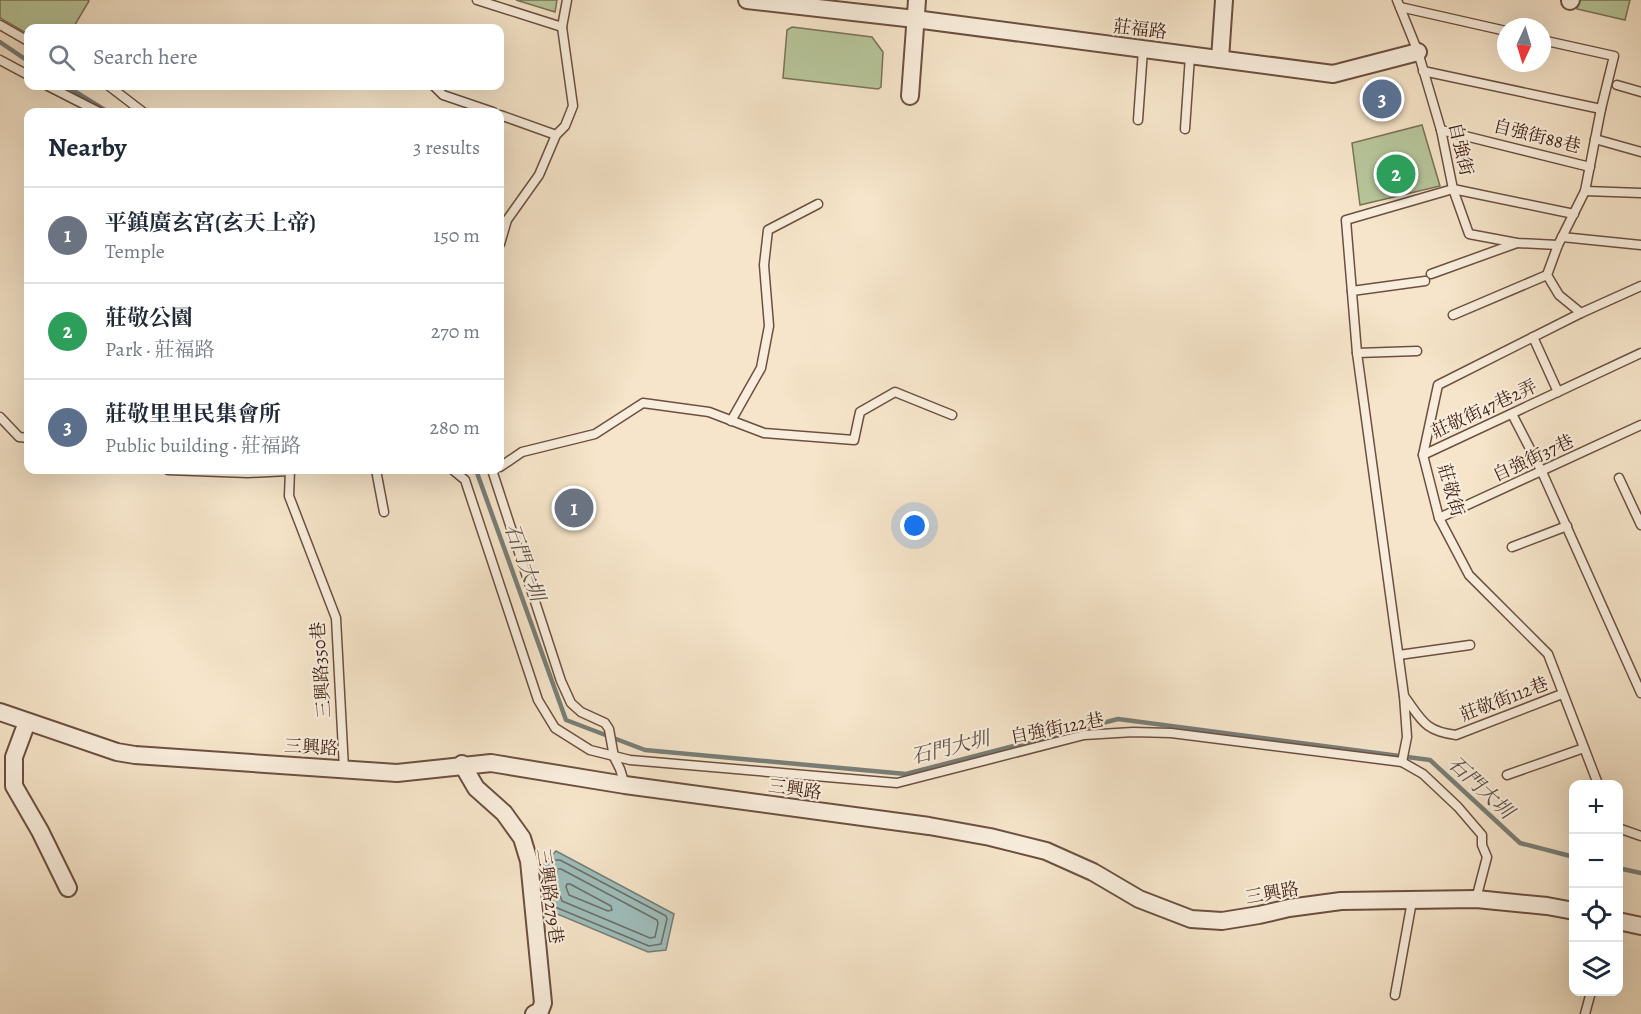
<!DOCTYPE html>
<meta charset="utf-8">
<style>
body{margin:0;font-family:Alegreya,"Noto Serif TC",serif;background:#f6f6f7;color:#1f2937}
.controls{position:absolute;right:18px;bottom:18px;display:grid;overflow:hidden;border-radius:12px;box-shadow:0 6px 24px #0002}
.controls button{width:54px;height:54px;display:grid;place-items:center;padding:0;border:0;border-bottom:2px solid #e0e1e3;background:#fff;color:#1f2937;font:30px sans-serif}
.compass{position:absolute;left:1497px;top:18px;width:54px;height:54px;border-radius:50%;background:#fff;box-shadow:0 6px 24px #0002;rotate:184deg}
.you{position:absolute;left:915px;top:526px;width:21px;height:21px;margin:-15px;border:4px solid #fff;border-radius:50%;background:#1a73e8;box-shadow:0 0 0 9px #1a73e833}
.badge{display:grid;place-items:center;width:39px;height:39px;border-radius:50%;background:#d93025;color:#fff;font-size:20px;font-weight:700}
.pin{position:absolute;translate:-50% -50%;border:3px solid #fff;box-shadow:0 2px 6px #0006}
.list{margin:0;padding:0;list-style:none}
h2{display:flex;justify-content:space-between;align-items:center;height:78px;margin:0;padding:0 24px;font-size:26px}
h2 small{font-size:20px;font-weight:400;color:#747a83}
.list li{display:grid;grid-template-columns:39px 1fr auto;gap:18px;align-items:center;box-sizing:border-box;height:96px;padding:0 24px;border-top:2px solid #e0e1e3}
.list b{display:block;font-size:22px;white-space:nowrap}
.list p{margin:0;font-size:20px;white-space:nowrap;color:#747a83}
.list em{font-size:20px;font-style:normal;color:#747a83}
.icon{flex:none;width:33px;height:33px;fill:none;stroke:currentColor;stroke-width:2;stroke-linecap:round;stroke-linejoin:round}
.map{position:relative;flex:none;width:1641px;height:1014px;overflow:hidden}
.search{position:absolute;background:#fff;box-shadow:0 6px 24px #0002;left:24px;top:24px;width:480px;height:66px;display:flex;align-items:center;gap:15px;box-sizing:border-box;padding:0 21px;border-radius:12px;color:#747a83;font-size:22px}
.panel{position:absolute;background:#fff;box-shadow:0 6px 24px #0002;left:24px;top:108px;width:480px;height:366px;border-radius:12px}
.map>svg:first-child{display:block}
</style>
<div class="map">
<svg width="1641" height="1014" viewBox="0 0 1641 1014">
<rect width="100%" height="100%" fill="#f6e5ca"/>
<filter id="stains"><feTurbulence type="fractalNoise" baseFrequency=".00333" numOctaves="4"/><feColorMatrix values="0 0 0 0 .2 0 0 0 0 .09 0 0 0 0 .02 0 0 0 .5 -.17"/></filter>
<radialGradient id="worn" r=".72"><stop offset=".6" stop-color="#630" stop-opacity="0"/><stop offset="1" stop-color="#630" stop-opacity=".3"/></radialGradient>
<g fill="#b7c69b" stroke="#7b7257" stroke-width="1.5">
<path d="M0,0H88L89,1L73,28H28V34L0,18Z"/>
<path d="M516,0H557L555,12Z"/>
<path d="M1579,0H1630L1625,20L1577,9Z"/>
<path d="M792,27L872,37L883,52L881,87L878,89L783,78L787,30Z"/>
<path d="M1422,125L1440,186L1360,205L1352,143Z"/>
</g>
<path fill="#9ebebc" stroke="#787e78" stroke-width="1.5" d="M556,851L674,914L666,950L648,952L550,911L537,872Z"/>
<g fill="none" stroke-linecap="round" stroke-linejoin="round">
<g stroke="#6e6e68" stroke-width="1.5">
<path d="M556,860H560L666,916L667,919L661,944L649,946L555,907L544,874Z"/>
<path d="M558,869H561L657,920L658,923L655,937L650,938L562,901L553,877Z"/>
<path d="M567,884H570L611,906L612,910L608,911L569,895L566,887Z"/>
</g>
<g stroke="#787e78" stroke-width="4.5">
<path d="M0,42L28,61"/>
<path d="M66,86L108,112"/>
<path d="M476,470L566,720L645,750L906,774L1118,719L1430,760L1520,843L1574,857"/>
<path d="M1618,868L1641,873"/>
</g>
<defs>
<g id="service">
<path d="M477,0L562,27"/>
<path d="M1397,0L1418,52L1441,130L1453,189L1469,234L1517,243L1558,245"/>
<path d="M1400,7L1506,31"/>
<path d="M0,25L28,41"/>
<path d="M1542,40L1614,56L1601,109L1585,191L1558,245L1547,275L1559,295L1581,313"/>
<path d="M0,60L28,75"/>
<path d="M1423,71L1601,109"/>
<path d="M1617,85L1641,92"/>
<path d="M48,86L99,112"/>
<path d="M109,86L143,112"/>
<path d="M434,86L443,95L493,112"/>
<path d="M500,115L556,135"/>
<path d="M1138,120L1143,50"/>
<path d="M1185,129L1190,56"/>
<path d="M1441,130L1590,167"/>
<path d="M1595,139L1641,152"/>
<path d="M1585,191L1641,193"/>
<path d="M1562,237L1641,245"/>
<path d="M500,244L507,220L539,175L556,135L565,126L573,106L562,27L567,0"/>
<path d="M1431,274L1517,243"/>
<path d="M1352,291L1425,281"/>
<path d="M1453,315L1547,275"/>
<path d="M1533,337L1558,392"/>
<path d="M1357,353L1417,351"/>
<path d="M1512,414L1542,472L1641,693"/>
<path d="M0,417L19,437L28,438"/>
<path d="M731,421L761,368L769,326L764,265L768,230L818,204"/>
<path d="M1423,455L1641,353"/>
<path d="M500,467L522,452L595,434L643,403L709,412L764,433L854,440L860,412L895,392L952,415"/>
<path d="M168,470L248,473L289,471"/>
<path d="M290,470L289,496L336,618L344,769"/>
<path d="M376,470L384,512"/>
<path d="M453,470L465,480L538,700L555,728L590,750L630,760L897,783L1084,735L1133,732L1171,733L1402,762L1423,774L1458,807L1482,835V845L1487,857L1476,899"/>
<path d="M492,470L561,681L571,703L581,712L605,723L609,729L614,757L620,769L625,785"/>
<path d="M1619,478L1641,525"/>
<path d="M1439,518L1641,425"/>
<path d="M1512,547L1567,526"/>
<path d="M1399,655L1470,645"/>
<path d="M1404,696C1422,720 1424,731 1456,735L1562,694"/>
<path d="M1402,762L1407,737L1404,696L1357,353L1346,220L1453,189L1574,214"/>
<path d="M1507,775L1584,748"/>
<path d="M1598,784L1548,654L1469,575L1439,518L1423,455L1438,385L1581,313L1641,286"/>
<path d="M1618,828L1641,836"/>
<path d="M1395,995L1412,901"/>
<path d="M1585,1014L1591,992"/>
</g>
<g id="minor">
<path d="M747,0L915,19L1333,74L1418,52"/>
<path d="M1570,1L1571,0"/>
<path d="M1220,59L1224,0"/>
<path d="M910,96L917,0"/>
<path d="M0,712L117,752L135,755L397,773L491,763L625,785L929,826L990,837L1046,851L1093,872L1139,899L1191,919L1222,921L1259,915L1289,908L1341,901L1476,899L1547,906L1574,911"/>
<path d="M27,722L14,757V786L40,831L68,888"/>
<path d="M462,764L476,788L504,813L522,838L529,861L543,1003L540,1011L534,1014"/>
<path d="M1618,921L1641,926"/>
</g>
</defs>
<use href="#service" stroke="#6d5041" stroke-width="11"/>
<use href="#minor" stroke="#6d5041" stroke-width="20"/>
<use href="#service" stroke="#f9eedd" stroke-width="8"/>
<use href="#minor" stroke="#f9eedd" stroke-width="16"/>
</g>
<g text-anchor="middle" stroke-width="4.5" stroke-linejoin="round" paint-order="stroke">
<g font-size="18" fill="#3f1f13" stroke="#f9eedd">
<text transform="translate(1140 29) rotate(7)" y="6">莊福路</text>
<text transform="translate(1537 136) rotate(14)" y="6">自強街88巷</text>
<text transform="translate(1461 149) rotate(77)" y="6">自強街</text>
<text transform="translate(1484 409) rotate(-25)" y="6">莊敬街47巷2弄</text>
<text transform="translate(1533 458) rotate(-25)" y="6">自強街37巷</text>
<text transform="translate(1451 490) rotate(74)" y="6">莊敬街</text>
<text transform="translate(321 670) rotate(-94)" y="6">三興路350巷</text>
<text transform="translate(1504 699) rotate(-21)" y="6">莊敬街112巷</text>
<text transform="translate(1057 728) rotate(-11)" y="6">自強街122巷</text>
<text transform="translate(311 747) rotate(3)" y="6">三興路</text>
<text transform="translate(795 789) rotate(8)" y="6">三興路</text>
<text transform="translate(1272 893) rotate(-10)" y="6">三興路</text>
<text transform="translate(550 896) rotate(82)" y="6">三興路279巷</text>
</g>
<g font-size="20" font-style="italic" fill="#5c4f46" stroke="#f9eedd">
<text transform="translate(525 562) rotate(70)" y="7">石門大圳</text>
<text transform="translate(950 747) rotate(-14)" y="7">石門大圳</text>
<text transform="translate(1481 787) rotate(43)" y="7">石門大圳</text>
</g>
</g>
<rect width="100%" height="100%" filter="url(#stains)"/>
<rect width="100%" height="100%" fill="url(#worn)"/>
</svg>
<div class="controls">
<button>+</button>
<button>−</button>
<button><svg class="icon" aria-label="locate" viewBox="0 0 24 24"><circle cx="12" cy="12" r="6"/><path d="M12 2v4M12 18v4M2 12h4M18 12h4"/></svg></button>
<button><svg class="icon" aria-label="layers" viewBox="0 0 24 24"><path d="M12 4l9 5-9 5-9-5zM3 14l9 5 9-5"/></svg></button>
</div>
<svg class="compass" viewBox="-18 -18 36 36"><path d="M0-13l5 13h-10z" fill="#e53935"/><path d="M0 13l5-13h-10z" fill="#747a83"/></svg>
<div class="you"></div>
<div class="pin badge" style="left:574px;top:508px;background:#6b7280">1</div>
<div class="pin badge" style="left:1396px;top:174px;background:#2e9e5b">2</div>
<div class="pin badge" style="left:1382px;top:99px;background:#5c6f8a">3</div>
<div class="search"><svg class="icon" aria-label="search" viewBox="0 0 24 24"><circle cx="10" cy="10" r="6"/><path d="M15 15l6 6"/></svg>Search here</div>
<section class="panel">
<h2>Nearby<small>3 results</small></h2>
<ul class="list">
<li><span class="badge" style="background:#6b7280">1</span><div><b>平鎮廣玄宮(玄天上帝)</b><p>Temple</p></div><em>150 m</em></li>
<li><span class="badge" style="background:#2e9e5b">2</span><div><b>莊敬公園</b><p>Park · 莊福路</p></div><em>270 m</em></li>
<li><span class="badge" style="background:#5c6f8a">3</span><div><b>莊敬里里民集會所</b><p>Public building · 莊福路</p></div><em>280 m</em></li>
</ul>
</section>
</div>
